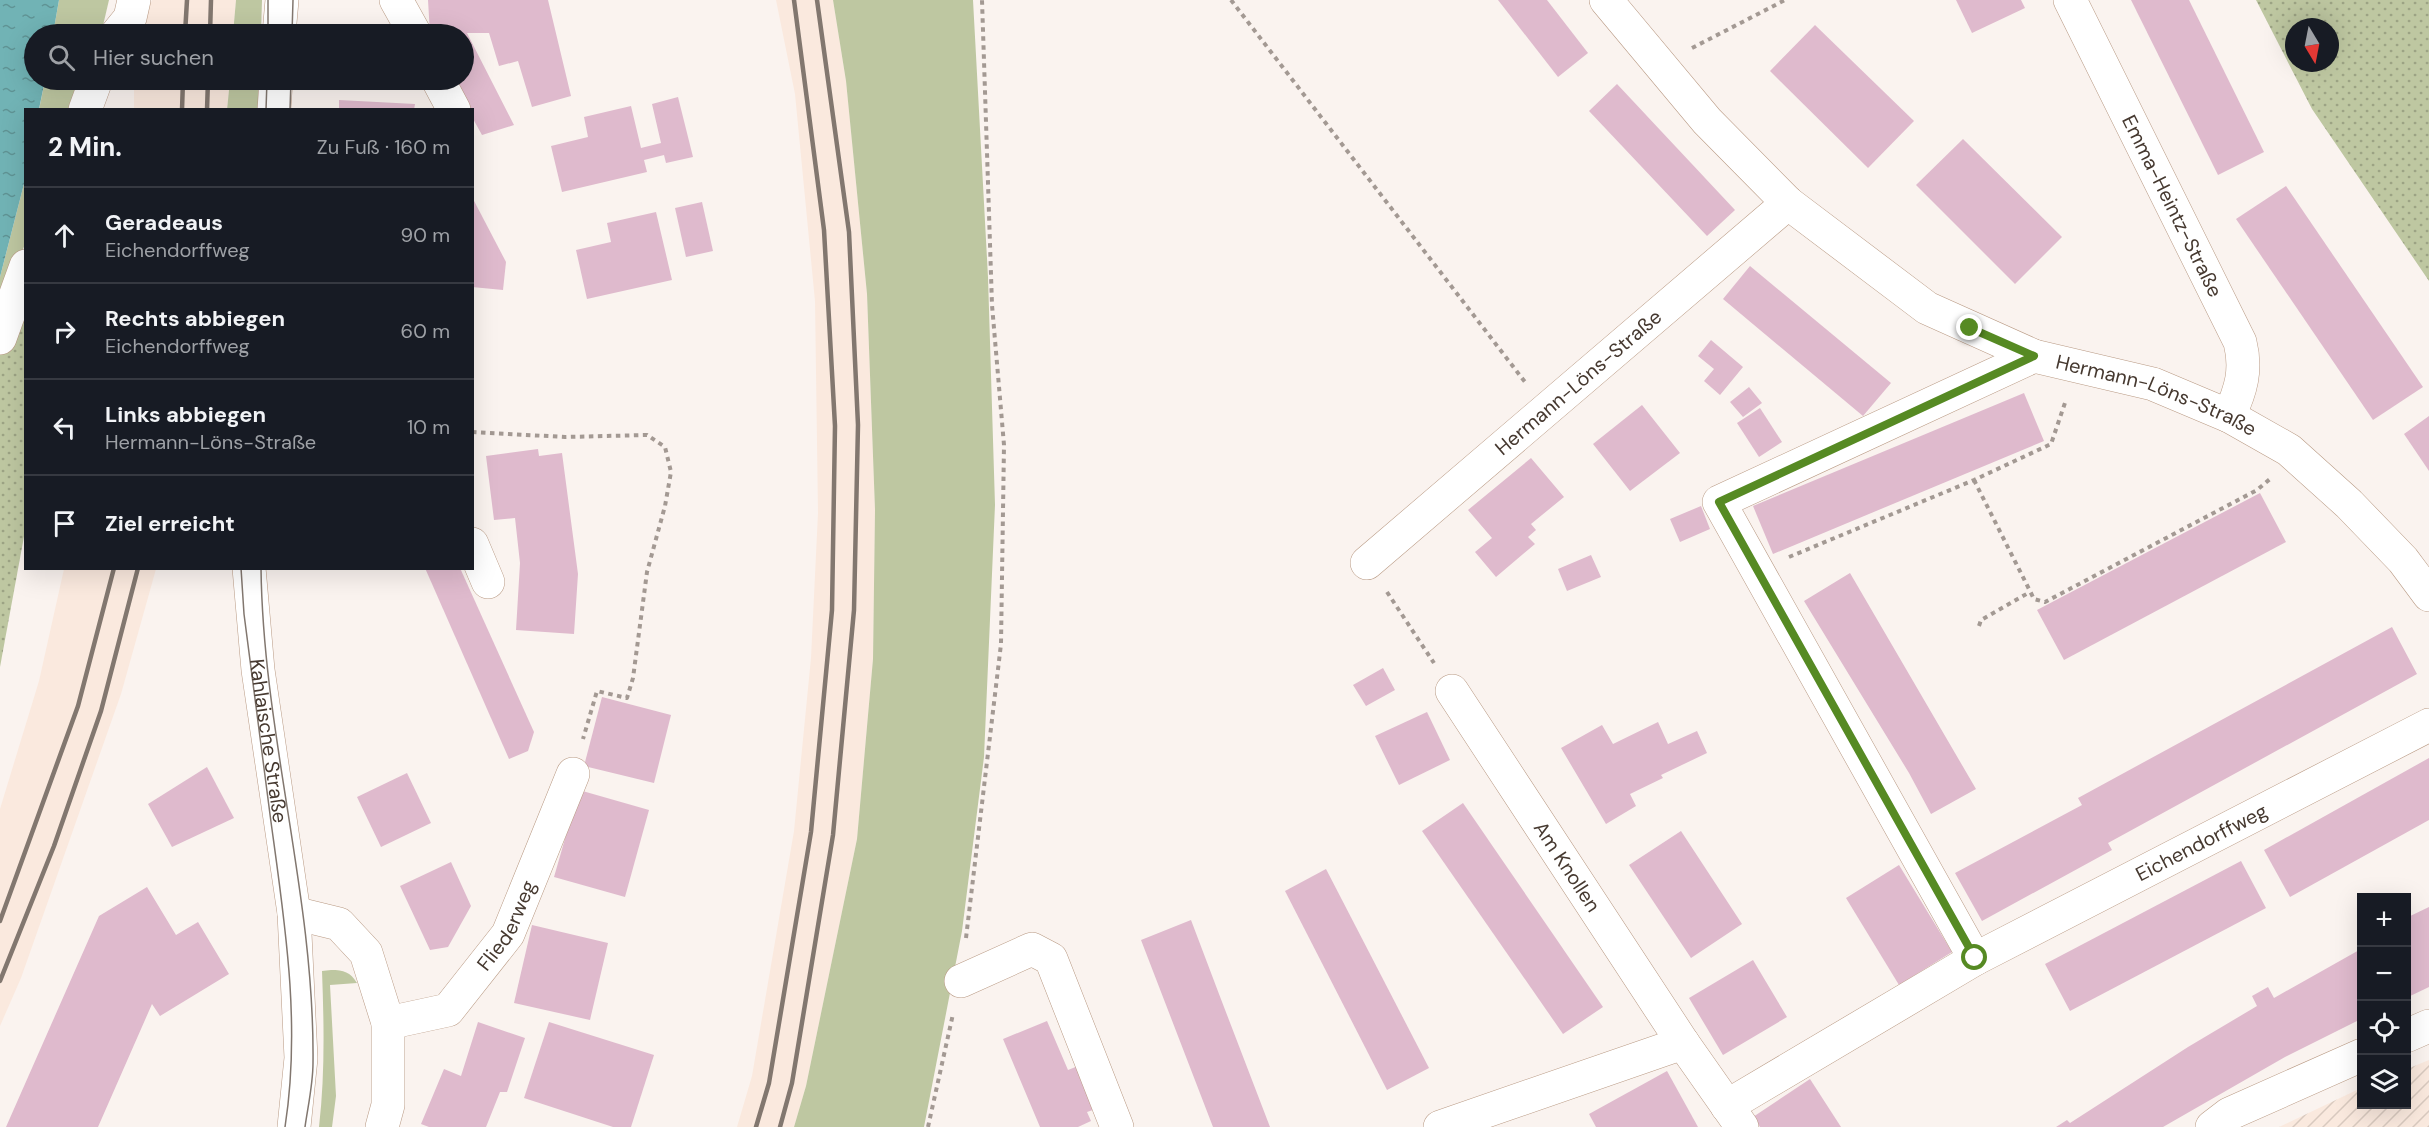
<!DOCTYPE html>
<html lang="de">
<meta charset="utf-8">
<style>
body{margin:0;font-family:"DM Sans",sans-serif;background:#20242c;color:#f1f3f6}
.controls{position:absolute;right:18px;bottom:18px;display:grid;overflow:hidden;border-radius:0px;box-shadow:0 6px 24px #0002}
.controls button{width:54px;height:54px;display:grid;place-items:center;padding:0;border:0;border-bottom:2px solid #363941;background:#171b24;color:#f1f3f6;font:30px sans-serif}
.compass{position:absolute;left:2285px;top:18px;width:54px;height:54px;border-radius:50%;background:#171b24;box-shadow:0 6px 24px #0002;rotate:170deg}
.stop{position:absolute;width:18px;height:18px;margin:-14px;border:4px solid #568a23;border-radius:50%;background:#fff}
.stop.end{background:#568a23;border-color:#fff;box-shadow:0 2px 6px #0008}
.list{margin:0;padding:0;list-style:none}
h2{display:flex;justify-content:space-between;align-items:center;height:78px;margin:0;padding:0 24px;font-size:26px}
h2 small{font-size:20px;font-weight:400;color:#9ea1a6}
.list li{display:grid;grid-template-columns:39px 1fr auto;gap:18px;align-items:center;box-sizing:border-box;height:96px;padding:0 24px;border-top:2px solid #363941}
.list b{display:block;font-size:22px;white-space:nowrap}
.list p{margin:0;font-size:20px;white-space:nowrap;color:#9ea1a6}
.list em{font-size:20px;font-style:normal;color:#9ea1a6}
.icon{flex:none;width:33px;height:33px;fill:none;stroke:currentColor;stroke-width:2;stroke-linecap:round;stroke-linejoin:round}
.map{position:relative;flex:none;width:2429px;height:1127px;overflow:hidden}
.search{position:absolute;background:#171b24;box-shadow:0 6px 24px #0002;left:24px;top:24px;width:450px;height:66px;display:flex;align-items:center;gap:15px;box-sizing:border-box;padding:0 21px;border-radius:33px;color:#9ea1a6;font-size:22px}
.panel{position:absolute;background:#171b24;box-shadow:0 6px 24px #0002;left:24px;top:108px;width:450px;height:462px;border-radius:0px}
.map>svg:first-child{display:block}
</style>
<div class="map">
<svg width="2429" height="1127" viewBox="0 0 2429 1127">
<defs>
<pattern id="industrial-furrows" width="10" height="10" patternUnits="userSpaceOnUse" patternTransform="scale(1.5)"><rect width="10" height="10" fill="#fae9de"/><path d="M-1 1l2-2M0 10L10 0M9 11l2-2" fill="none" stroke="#d8c9bf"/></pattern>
<pattern id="park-dots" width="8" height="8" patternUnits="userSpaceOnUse" patternTransform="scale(1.5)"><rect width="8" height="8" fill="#bec7a1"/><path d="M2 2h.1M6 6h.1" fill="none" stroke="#9ca384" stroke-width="1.8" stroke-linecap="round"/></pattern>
<pattern id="water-ripples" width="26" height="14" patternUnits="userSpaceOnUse" patternTransform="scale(1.5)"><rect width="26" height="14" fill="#71b3b5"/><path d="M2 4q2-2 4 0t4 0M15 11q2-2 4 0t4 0" fill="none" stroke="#5f9394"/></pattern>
</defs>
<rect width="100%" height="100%" fill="#faf3ef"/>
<g fill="#fae9de">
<path d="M152,0H236L233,34H135Z"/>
<path d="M776,0H833L846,81L867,294L875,510L873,659L857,839L806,1086L794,1127H737L752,1076L794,831L811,658L818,513L815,301L795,94Z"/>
<path d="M134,80H230L227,109H134Z"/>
<path d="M64,569H156L121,694L21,978L0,1026V809L39,681Z"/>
</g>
<path fill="url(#industrial-furrows)" d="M2429,1060V1127H2279L2361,1088L2362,1104H2406L2407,1069Z"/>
<g fill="#bec7a1">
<path d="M59,0H109L101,34H53Z"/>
<path d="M236,0H262L261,34H233Z"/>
<path d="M833,0H973L988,277L995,505L984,757L962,931L924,1127H794L806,1086L857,839L873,659L875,510L867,294L846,81Z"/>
<path d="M45,80H87L76,109L39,110Z"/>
<path d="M230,80H259L258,109L227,110Z"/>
<path d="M25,180V244L6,295L0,294V277Z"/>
<path d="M331,970C344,970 350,972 357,983L330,985L336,1096L332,1127H319C325,1075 324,1024 322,971Z"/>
</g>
<g fill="url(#park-dots)" fill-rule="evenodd">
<path d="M2256,0H2429V281L2312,109ZM2294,27H2330V63H2294Z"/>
<path d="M0,294L26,299L25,531L0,667Z"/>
</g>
<path fill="url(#water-ripples)" d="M0,0H59L53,34H34V80H45L39,109L26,110L25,180L0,277Z"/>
<g fill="#dfbacd">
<path d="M428,0H548L571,96L532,107L518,61L499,66L489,33H467L514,125L482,135L472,117V110H469L453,80H464V34H430Z"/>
<path d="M1498,0H1547L1588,53L1558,77Z"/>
<path d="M1956,0H2021L2025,8L1972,33Z"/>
<path d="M2131,0H2189L2264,152L2218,175Z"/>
<path d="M1815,25L1914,121L1868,168L1770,71Z"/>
<path d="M1617,84L1735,210L1707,236L1589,111Z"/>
<path d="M678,97L693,157L666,163L664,155L644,160L647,172L562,192L551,146L588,137L584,117L631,106L641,148L661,143L652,104Z"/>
<path d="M339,100L415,104L414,110H339Z"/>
<path d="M1963,139L2062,237L2015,284L1916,185Z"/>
<path d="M2286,186L2423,387L2373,420L2236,219Z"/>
<path d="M472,197L506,262L503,290L472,287Z"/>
<path d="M702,202L713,251L686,257L675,208Z"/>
<path d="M656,212L672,280L587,299L576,250L611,242L607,223Z"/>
<path d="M1750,266L1891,383L1863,416L1723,299Z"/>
<path d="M1711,340L1743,367L1720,395L1704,381L1714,369L1698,356Z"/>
<path d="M1749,387L1762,403L1743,417L1730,402Z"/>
<path d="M2024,393L2044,441L1773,554L1753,506Z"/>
<path d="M1642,405L1680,453L1630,491L1593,444Z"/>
<path d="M1760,408L1782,442L1759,457L1737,423Z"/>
<path d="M2429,416V471L2404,434Z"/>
<path d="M538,449L539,456L562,453L578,574L574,634L516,630L520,563L515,518L494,520L486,456Z"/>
<path d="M1531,458L1564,497L1531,524L1536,530L1528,537L1535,544L1496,577L1475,552L1492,538L1468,510Z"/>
<path d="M2260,493L2286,542L2064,660L2037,610Z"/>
<path d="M1701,506L1710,529L1680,542L1670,519Z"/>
<path d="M1591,555L1601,577L1567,591L1558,569Z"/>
<path d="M425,568H460L534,732L528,751L509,759Z"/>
<path d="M1850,573L1976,789L1931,814L1909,773L1804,601Z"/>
<path d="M2392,627L2417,674L2108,843L2112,850L1982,921L1955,873L2082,805L2078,798Z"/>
<path d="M1383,668L1395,690L1366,706L1353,685Z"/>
<path d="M602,697L671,715L654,783L584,766Z"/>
<path d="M1427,712L1450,760L1399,785L1375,736Z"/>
<path d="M1658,722L1668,744L1697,731L1707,753L1661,775L1663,778L1630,794L1636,806L1606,824L1561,748L1602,725L1613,744Z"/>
<path d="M2429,758V820L2290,897L2264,850Z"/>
<path d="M207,767L234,818L172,847L148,804Z"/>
<path d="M407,773L431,823L381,847L357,797Z"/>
<path d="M579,790L649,810L625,897L554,877Z"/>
<path d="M1463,803L1603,1007L1563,1034L1422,831Z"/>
<path d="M1681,831L1742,924L1691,958L1629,865Z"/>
<path d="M2241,861L2266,908L2070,1011L2045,964Z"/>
<path d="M451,862L471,906L448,947L430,950L400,886Z"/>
<path d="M1899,865L1952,952L1899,985L1846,898Z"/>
<path d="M1326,869L1429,1068L1387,1090L1285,891Z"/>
<path d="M147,887L176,935L198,922L229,974L160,1016L152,1004L98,1127H6L99,916Z"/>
<path d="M2429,907V987L2406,998V918Z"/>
<path d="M1191,920L1219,994L1270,1127H1213L1141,940Z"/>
<path d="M532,925L608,943L590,1020L514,1003Z"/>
<path d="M2361,949V1019L2285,1057L2163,1127H2056L2067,1120L2070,1123L2188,1047L2257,1006L2252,996L2268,987L2274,998Z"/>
<path d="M1753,960L1787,1017L1723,1055L1689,998Z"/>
<path d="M1047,1021L1068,1070L1078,1066L1096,1109L1087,1112L1091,1121L1078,1127H1040L1003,1039Z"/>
<path d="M478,1022L525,1038L507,1092H500L486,1127H429L421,1124L444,1069L461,1076Z"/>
<path d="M549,1022L654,1055L631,1127H613L524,1098Z"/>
<path d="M1667,1071L1698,1127H1596L1589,1114Z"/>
<path d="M1810,1079L1841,1127H1760L1753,1117Z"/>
</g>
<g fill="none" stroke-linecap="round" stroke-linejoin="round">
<defs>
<g id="minor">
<path d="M396,0L415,34"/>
<path id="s1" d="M2070,0L2240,342C2247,370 2241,390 2229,416"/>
<path d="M117,34L130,18L134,0"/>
<path d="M438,80L454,110"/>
<path d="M85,110L96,80"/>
<path d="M0,338L26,266"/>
<path d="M472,544L488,582"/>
<path id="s2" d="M1367,563L1788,203"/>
<path id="s3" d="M1452,691L1683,1043L1742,1127"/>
<path d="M294,913L339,924L366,953L388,1023V1105L382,1127"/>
<path d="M1975,959L1719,502L2034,356"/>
<path d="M961,981L1032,949L1051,959L1117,1127"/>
<path id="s4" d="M388,1023L448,1010L508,934L573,774"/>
<path d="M2406,1036L2429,1026"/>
<path id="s5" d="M1727,1106L1975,959L2429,725"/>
<path d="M1440,1127L1683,1043"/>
<path d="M2212,1127L2229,1114L2362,1055"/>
</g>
<g id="major">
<path id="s6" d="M1606,0L1707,121L1788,203L1927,308L2034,356L2153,384L2229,416L2289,450L2349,504L2403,560L2429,595"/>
<path d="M279,34L282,0"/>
<path d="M274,110L276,80"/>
<path id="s7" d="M249,568L258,670L294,913L301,1058L294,1127"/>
</g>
</defs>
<use href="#minor" stroke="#b99a84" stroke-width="34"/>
<use href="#major" stroke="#b99a84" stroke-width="34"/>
<g stroke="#a39993" stroke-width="4" stroke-dasharray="4.5 4.5" stroke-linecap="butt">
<path d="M1231,0L1525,382"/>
<path d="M1692,48L1785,0"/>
<path d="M472,432L565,437L647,435L665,447L671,472L665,506L647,572L633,678L627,698L597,691L583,739"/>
<path d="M1974,480L2034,599L2045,602L2257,490L2270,479"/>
<path d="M1789,557L1974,480L2051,444L2066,400"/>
<path d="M1387,592L1434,663"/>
<path d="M1979,626L1981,620L2030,592"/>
<path d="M966,938L1001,644L1004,445L992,305L982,0"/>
<path d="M928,1127L953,1014"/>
</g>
<use href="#minor" stroke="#fff" stroke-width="33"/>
<use href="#major" stroke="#fff" stroke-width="33"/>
<g stroke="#82776f" stroke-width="1.5">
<path d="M268,34V0"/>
<path d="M292,34L293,0"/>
<path d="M266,110L267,80"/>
<path d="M290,110L291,80"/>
<path d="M241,568L244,614C253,684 262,753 271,822C285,924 301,1025 285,1127"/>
<path d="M261,568C263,735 315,897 313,1063C313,1084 308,1106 305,1127"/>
</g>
<g stroke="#82776f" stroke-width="4.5">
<path d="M185,34L187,0"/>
<path d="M210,34L211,0"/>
<path d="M182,110L183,80"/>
<path d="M207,110L208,80"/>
<path d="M0,921L78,706L114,568"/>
<path d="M0,981L54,846L101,711L138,568"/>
<path d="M756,1127L769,1083L811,832L832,610L835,426L824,230L794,0"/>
<path d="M780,1127L792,1083L833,835L854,610L858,425L849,232L817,0"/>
</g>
</g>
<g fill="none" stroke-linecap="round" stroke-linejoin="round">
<path stroke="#568a23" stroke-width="8" d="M1970,328L2034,356L1719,502L1975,958"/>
</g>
<g text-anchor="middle" stroke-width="5" stroke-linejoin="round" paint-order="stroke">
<g font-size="20" fill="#463930" stroke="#fff">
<text dy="7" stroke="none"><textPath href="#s1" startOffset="230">Emma-Heintz-Straße</textPath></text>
<text dy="7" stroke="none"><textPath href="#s2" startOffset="278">Hermann-Löns-Straße</textPath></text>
<text dy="7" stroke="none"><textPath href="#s6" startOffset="693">Hermann-Löns-Straße</textPath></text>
<text dy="7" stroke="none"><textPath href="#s7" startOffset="174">Kahlaische Straße</textPath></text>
<text dy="7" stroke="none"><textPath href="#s5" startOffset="543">Eichendorffweg</textPath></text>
<text dy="7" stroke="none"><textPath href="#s3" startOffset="210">Am Knollen</textPath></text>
<text dy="7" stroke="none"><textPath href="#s4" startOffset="165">Fliederweg</textPath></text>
</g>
</g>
</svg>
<div class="controls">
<button>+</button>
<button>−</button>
<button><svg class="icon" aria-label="locate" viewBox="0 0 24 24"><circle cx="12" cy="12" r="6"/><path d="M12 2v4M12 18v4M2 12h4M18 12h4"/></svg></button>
<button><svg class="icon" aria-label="layers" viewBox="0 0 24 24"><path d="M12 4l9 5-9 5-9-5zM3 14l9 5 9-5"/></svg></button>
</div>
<svg class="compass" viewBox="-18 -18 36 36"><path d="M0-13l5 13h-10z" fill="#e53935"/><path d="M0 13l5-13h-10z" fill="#9ea1a6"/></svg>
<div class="stop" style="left:1975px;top:958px"></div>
<div class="stop end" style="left:1970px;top:328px"></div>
<div class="search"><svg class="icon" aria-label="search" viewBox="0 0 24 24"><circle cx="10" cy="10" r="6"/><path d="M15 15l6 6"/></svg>Hier suchen</div>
<section class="panel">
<h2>2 Min.<small>Zu Fuß · 160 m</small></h2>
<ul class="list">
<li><svg class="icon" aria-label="ahead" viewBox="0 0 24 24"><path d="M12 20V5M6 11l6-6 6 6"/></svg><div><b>Geradeaus</b><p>Eichendorffweg</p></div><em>90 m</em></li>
<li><svg class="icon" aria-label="right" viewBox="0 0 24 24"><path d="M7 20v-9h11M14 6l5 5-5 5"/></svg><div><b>Rechts abbiegen</b><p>Eichendorffweg</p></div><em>60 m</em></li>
<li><svg class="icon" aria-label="left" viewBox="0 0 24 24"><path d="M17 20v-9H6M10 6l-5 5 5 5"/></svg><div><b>Links abbiegen</b><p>Hermann-Löns-Straße</p></div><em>10 m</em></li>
<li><svg class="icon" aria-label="arrive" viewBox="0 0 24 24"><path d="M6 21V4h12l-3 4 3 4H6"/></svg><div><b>Ziel erreicht</b></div></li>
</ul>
</section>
</div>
